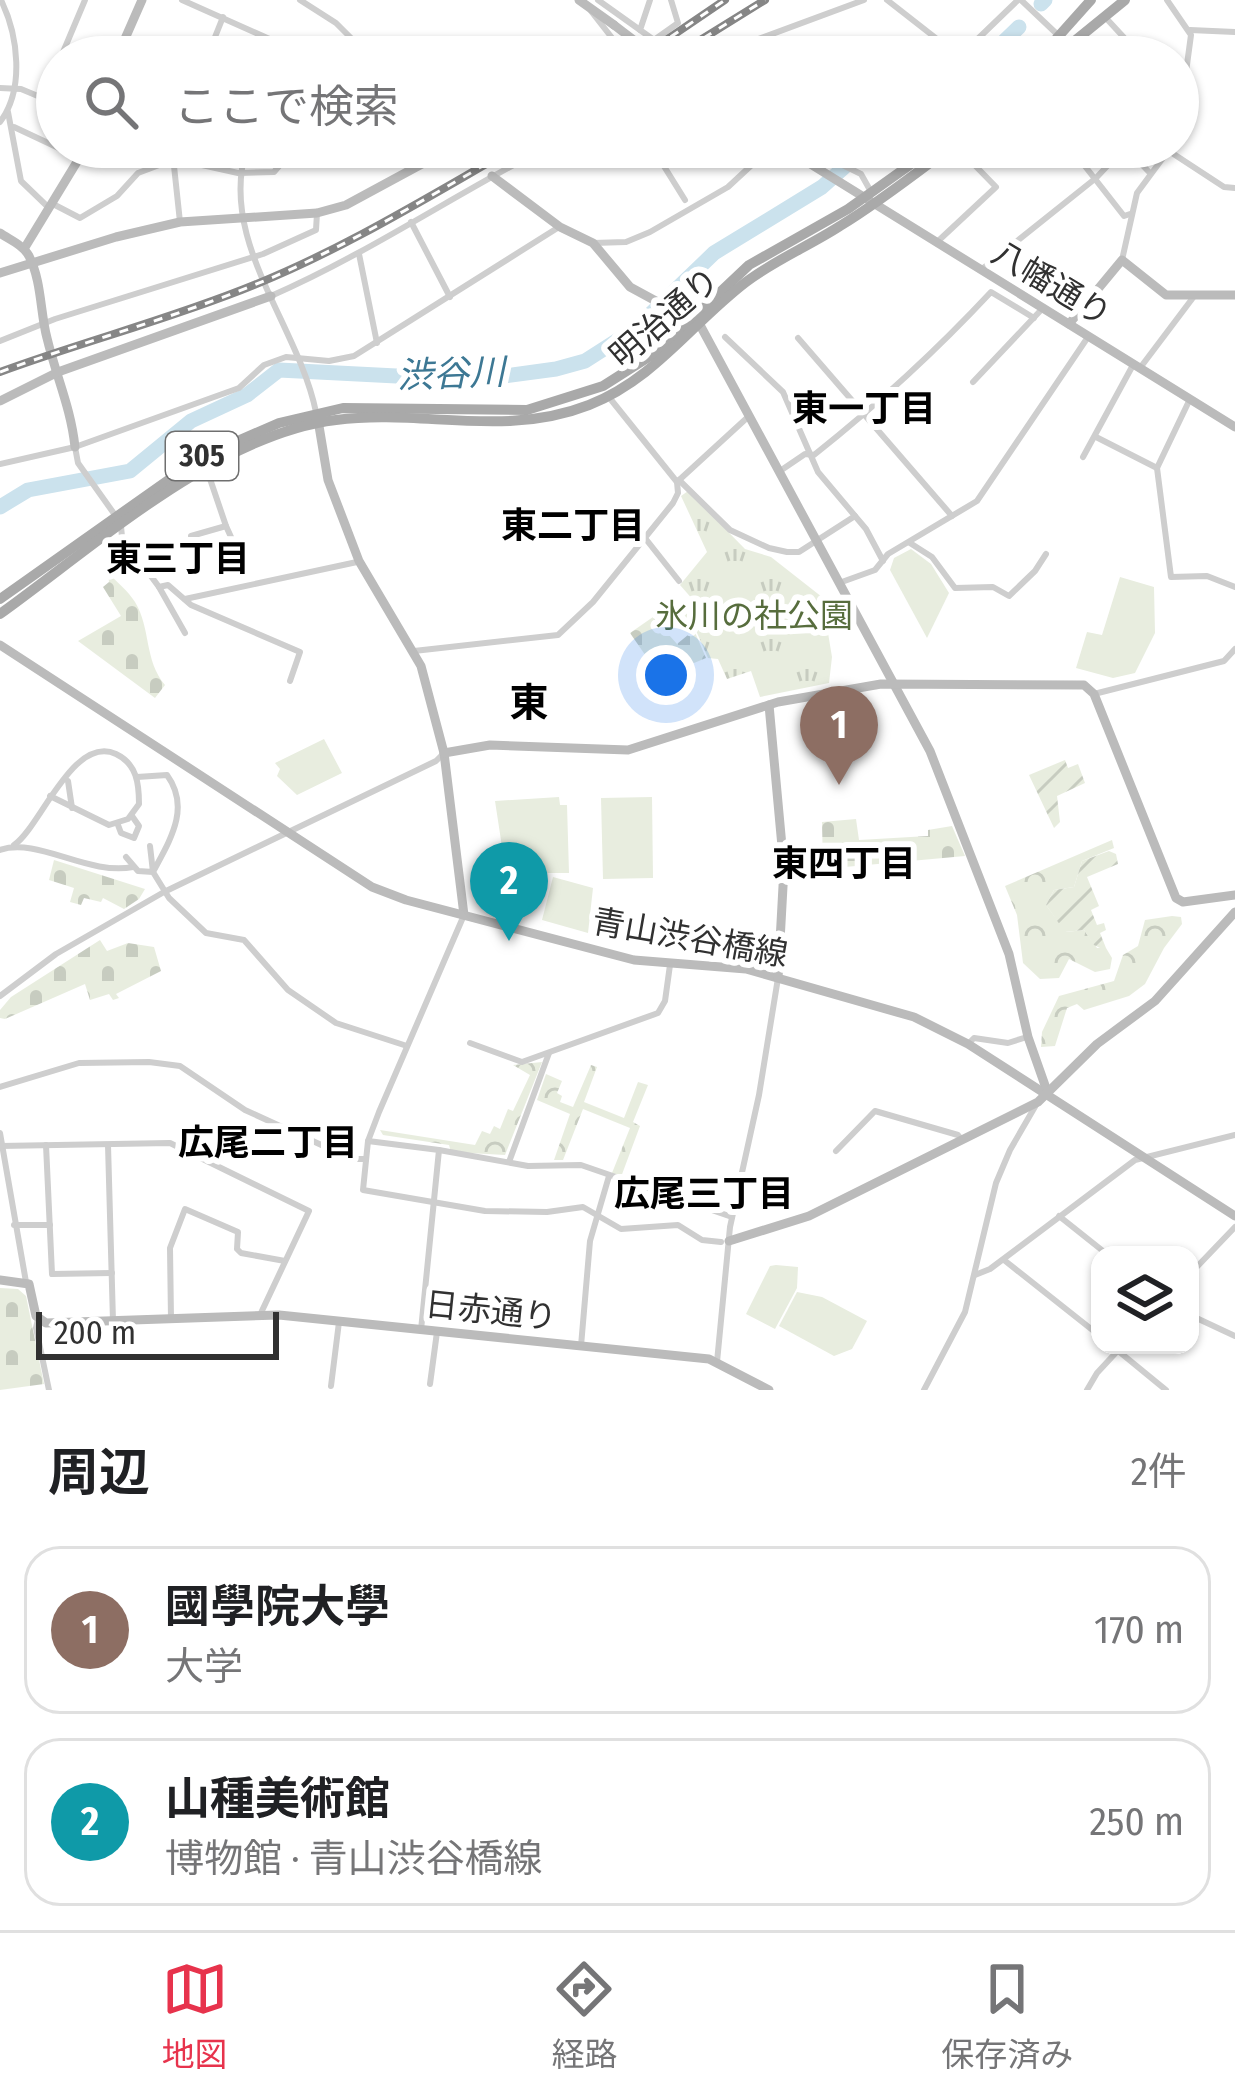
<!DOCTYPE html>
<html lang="ja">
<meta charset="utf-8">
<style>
body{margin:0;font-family:"Fira Sans Condensed","Noto Sans JP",sans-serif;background:#f2f2f2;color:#202124}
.controls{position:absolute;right:36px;bottom:36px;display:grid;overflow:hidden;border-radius:24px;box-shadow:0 3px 9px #0004}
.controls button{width:108px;height:108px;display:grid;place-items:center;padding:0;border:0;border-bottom:3px solid #e0e0e0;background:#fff;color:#202124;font:60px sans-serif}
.scale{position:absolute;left:36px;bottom:30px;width:243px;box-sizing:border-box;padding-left:12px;border:6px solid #313131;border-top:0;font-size:33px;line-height:42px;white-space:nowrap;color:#313131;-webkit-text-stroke:9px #fff;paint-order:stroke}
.you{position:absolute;left:666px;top:675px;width:42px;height:42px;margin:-30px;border:9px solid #fff;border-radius:50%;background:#1a73e8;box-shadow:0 0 0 18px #1a73e833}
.badge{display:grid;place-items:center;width:78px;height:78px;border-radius:50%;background:#e7334c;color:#fff;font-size:39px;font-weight:700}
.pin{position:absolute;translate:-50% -99px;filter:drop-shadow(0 3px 6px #0008)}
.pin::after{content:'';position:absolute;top:63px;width:42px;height:36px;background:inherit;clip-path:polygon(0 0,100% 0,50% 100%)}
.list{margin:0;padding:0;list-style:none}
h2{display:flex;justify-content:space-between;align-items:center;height:156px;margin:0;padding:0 48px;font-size:51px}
h2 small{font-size:39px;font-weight:400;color:#757577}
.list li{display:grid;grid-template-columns:78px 1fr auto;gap:36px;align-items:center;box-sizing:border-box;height:168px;margin:0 24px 24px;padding:0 24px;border:3px solid #e0e0e0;border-radius:36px}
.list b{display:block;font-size:45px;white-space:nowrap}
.list p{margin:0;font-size:39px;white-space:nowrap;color:#757577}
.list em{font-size:39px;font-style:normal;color:#757577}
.icon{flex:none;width:66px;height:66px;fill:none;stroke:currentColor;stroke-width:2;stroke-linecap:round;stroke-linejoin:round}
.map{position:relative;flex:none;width:1235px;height:1390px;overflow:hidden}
.search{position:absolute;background:#fff;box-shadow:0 3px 9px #0004;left:36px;right:36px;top:36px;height:132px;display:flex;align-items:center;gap:30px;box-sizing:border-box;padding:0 42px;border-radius:66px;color:#757577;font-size:45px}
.sheet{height:540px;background:#fff}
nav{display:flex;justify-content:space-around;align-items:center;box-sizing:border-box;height:168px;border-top:3px solid #e0e0e0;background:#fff;font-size:33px;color:#757577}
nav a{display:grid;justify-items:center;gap:6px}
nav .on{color:#e7334c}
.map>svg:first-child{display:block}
</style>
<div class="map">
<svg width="1235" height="1390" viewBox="0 0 1235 1390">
<defs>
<pattern id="forest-crowns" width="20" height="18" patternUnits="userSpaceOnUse" patternTransform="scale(3)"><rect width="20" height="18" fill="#e8eddf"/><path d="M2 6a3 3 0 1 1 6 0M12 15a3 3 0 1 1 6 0" fill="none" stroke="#c7ccc0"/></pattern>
<pattern id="cemetery-stones" width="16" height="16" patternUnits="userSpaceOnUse" patternTransform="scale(3)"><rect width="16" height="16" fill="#e8eddf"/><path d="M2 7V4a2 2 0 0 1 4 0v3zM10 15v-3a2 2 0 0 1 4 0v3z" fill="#c7ccc0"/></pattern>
<pattern id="park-tufts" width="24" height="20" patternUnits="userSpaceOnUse" patternTransform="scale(3)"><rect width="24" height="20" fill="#e8eddf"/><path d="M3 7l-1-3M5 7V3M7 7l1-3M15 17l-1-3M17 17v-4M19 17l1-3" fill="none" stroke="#c7ccc0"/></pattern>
<pattern id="garden-furrows" width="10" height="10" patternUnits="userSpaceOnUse" patternTransform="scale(3)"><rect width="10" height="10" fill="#e8eddf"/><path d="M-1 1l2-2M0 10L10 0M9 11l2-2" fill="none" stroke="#c7ccc0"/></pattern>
</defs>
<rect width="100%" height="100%" fill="#fff"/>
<g fill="#e8eddf">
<path d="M911,549L931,564L949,593L927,638L890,570L894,558Z"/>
<path d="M1120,577L1154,587L1155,633L1135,673L1113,678L1076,668L1087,632L1102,635Z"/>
<path d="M324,739L342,773L297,795L277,776L280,769L275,763Z"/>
<path d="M559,797L560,805H567L569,873H506L495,801Z"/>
<path d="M652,797L653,878L603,879L601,798Z"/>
<path d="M553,877L593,888L588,933L542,920Z"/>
<path d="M776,1265L798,1267L797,1288L775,1329L746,1314L770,1266Z"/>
<path d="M797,1292L822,1297L867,1321L852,1349L834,1356L779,1326Z"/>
</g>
<g fill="url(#forest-crowns)">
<path d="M1112,840L1114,848L1082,861L1074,887L1054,890L1046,905L1066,932L1084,930L1097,948H1106L1112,958L1110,969L1095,972L1069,959L1059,978L1040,979L1023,963L1017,915L1005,886Z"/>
<path d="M1172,916L1181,917L1182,924L1164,948L1145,984L1129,996L1084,1010L1077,1004L1067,1008L1055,1046L1041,1047L1042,1032L1059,996L1114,981L1123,955L1138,946L1145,920Z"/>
<path d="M542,1062L505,1155L451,1152L449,1145L383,1135L380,1130L475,1145L482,1131L490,1134L494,1126L500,1129L508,1109L513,1111L530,1075L513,1065Z"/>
<path d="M591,1065L597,1067L584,1102L624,1118L638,1082L648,1085L633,1122L640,1126L621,1177L612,1173L630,1128L583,1109L563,1160H554L570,1114L537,1100L546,1074L562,1081L557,1093L562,1096L560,1102L573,1107Z"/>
</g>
<g fill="url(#cemetery-stones)">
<path d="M108,573C117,582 128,591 135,602C151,628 144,660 165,685L155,698L78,641L121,616L103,587L109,582Z"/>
<path d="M653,617L677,644L694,630L706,658L682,668L678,663L659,675L630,633Z"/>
<path d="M856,819L859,840L928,836V830L952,826L965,856L823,869L822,822Z"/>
<path d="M54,860L145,889L139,899L124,909L103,898L101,902L84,898L81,905L70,902L74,888L49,880Z"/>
<path d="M100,940L107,951L128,943L154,947L161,971L116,994L119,998L113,1000L109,994L90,1000L85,984L5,1019L0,1018V1010L11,997Z"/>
<path d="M0,1288L18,1289L26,1296L44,1384L0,1390Z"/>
</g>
<path fill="url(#park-tufts)" d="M688,491L745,549L771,557L822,597L832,657L829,683L760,697L751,671L727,679L718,659L708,658L694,626L689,625L683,614L694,601L680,585L707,552L681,496Z"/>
<g fill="url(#garden-furrows)">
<path d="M1065,760L1068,768L1078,764L1085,783L1057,796L1060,822L1054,828L1029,775Z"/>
<path d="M1109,851L1116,854L1118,864L1087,877L1099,906L1091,910L1097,925L1104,923L1106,930L1100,933L1106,948L1102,949L1094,945L1084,930L1065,932L1046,905L1054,890L1074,887L1082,861Z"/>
</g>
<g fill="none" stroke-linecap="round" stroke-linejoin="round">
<g stroke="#cbe2ed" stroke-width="15">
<path d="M1041,4L1045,0"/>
<path d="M988,57L1019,27"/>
<path d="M0,507L28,490L130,471L191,421L247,395L279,370L475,380L556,369L585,361L635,329L714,253L822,187L867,147"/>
</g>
<g stroke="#cecece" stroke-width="6">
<path d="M182,0L303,54L322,50L336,57"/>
<path d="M300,0L336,23L363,50L377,57"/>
<path d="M598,0L640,30"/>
<path d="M887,0L960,57"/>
<path d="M1021,0L1059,36"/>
<path d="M1167,0L1191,35L1178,131"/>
<path d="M591,11L616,43"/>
<path d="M1105,17L1142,57"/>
<path d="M1190,30L1235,32"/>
<path d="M654,40L678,23L671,0"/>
<path d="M960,56L1018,0"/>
<path d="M61,57L85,0"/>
<path d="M207,57L223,17"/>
<path d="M628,57L654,40L640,30L650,0"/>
<path d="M710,57L864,0"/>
<path d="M0,88L21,89L57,104"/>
<path d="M45,99L57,68"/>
<path d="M8,112L21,181L49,208"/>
<path d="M0,122C25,89 18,35 1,0"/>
<path d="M14,127L80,158"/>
<path d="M178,147L174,166L180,222"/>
<path d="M247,147C217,240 298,324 316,412"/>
<path d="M411,147L418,166"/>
<path d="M652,147L685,200"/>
<path d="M806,147L861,174L870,190"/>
<path d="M1070,147L1124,216L1130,214"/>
<path d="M1125,147L1150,173"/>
<path d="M1169,151L1224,187L1235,188"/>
<path d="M444,152L472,147"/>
<path d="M823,156L837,147"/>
<path d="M53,204L80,218L117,196L138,173L175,159L238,173L274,172L280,165L281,147"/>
<path d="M411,222L450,297"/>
<path d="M593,243L626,242L650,232L728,187L769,149"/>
<path d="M936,243L996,187L957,147"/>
<path d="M359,254L377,343"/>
<path d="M1122,260L1137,193L1171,147"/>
<path d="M982,269L1096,178L1125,147"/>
<path d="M271,296C367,254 454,195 547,147"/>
<path d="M725,337L783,392L818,472L866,529L883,561"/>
<path d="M798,338L952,516"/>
<path d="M0,341L55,319L263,254L316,230L317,213"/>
<path d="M1140,368L1195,295"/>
<path d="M973,382L1042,309"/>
<path d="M608,396L677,482"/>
<path d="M1190,399L1157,468L1171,577L1207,576L1235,587"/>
<path d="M1096,437L1157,468"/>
<path d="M75,447L78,463L115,515"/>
<path d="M1083,457L1133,365"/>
<path d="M0,464L75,447L239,388L264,365L286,357L329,361L354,356L559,227"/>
<path d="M780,471L805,454L814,455C877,405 936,351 991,292L1034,318"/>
<path d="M679,480L730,530L769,548L787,552H799L855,516"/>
<path d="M121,526L122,537L159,587L168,585L191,605L300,652L290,681"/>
<path d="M226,526L231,537"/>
<path d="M191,536L226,526L207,470"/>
<path d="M645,538L679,581"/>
<path d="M910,543L932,557L955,588L993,587L1009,596L1035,571L1046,554"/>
<path d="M839,583L875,570L888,554L977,501L1088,337"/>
<path d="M159,587L185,633"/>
<path d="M185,599L357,562"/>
<path d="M414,651L558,635L593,602L673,503L678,493L677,482L749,416"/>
<path d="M1094,694L1224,661L1235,649"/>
<path d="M137,777L167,775C191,808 170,840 153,872L169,898L206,933L244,940L288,990L336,1023L407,1046"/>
<path d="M68,781L72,808"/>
<path d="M118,825L121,833L134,838L139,826L132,816"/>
<path d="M14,845C40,828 73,734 116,754C137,764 139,784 139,804L128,819L109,825L50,796"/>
<path d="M0,850C38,837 88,876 133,867"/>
<path d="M126,857L138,871L153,872L150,846"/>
<path d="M464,915L379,1112L368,1141L363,1190L485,1211L547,1212L583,1207L621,1229L678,1225L702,1240L721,1242"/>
<path d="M0,996L56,954L164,892L436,761L444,753"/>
<path d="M470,1043L522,1062L658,1013L665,1001L670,965"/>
<path d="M968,1044L974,1038L1008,1043L1027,1037"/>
<path d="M0,1087L79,1063L149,1062L180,1066L245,1110L352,1159H365"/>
<path d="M0,1133L26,1282"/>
<path d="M368,1141L439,1150L421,1330"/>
<path d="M46,1145L52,1274L112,1273"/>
<path d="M108,1145L113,1321"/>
<path d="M0,1146L170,1143L309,1211L260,1315"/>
<path d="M439,1150L528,1166L581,1165L732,1217"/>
<path d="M836,1151L875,1111L958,1135L962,1140"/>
<path d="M509,1162L549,1053"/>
<path d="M1059,1216L1108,1255"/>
<path d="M14,1225H50"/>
<path d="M1004,1260L1100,1336"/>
<path d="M1190,1274L1235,1227"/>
<path d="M975,1275L990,1269L1135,1160L1235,1135"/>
<path d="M1190,1315L1235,1336"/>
<path d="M38,1319L36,1328L49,1390"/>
<path d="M171,1319L170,1248L185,1209L238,1232L237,1249L241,1253L285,1261"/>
<path d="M1111,1345L1166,1390"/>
<path d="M581,1346L590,1241L609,1176"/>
<path d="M717,1362L730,1227L759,1095L778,978"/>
<path d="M430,1384L437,1332"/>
<path d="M331,1386L339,1322"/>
<path d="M924,1390L965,1312L996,1183L1010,1150L1036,1105"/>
<path d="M1087,1390L1097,1373L1123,1345"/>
</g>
<g stroke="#bbb" stroke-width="9">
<path d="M579,0L614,25"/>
<path d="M117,57L142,0"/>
<path d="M783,147L1235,427"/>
<path d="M492,176L560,227L593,243L630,287L700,325L930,751L1009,954L1028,1037L1047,1091"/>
<path d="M0,233C10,240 23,245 29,256C42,282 40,312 47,338C56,376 71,408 75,447"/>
<path d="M24,249L86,147"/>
<path d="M0,273L116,237L180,222L317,213L346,205L444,152"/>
<path d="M1069,324L1122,260L1166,295H1235"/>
<path d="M0,401L58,372L271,296"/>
<path d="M318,420L328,480L359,561L421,666L444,753L464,915"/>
<path d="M0,645L372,887L406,900L634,960L746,969L914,1017L968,1044L1235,1216"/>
<path d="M769,705L784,868L778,978"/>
<path d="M444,753L490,745L628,750L778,702L881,684L1084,685L1094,694L1176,898L1183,902L1235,895"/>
<path d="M729,1241L809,1216L1038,1102L1097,1044L1155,1001L1235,912"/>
<path d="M0,1280L29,1284L36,1316L46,1323L279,1315L709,1359L769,1390"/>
</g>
<g stroke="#a9a9a9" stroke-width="10">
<path d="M1040,57L1091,0"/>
<path d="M1055,57L1125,0"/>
<path d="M0,599L201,457L279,423L343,408L527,410L603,386L658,351L749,265L848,209L935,147"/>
<path d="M0,614C95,546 218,434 336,420C422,409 505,438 589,405C655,379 691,324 746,282C775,260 809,246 840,226C878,203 915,174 951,147"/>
</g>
<defs>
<g id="rail">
<path d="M641,57L725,0"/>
<path d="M673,57L765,0"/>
<path d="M0,372C84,341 171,319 254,285C346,248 431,195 516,147"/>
</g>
</defs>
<use href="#rail" stroke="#868686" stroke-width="8"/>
<use href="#rail" stroke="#fff" stroke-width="3" stroke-dasharray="9" stroke-linecap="butt"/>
<path stroke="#bbb" stroke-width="9" d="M614,25L656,57"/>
</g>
<g text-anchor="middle" stroke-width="12" stroke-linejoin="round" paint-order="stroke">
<rect fill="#fff" stroke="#6f6f6f" stroke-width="3" x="166" y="432" width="72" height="48" rx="9"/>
<g font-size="30" font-weight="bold" fill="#313131">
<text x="202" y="466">305</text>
</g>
<g font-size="33" fill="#313131" stroke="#fff">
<text transform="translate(1052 283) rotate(31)" y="12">八幡通り</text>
<text transform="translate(664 317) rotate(-41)" y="12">明治通り</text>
<text transform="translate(690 937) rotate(10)" y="12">青山渋谷橋線</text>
<text transform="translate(491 1310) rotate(6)" y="12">日赤通り</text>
</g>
<g font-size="33" fill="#576d3d" stroke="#fff">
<text x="754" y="627">氷川の社公園</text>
</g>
<g font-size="36" font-style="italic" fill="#3d7894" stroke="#fff">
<text transform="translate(451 373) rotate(-2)" y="13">渋谷川</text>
</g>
<g font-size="36" font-weight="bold" fill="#000" stroke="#fff">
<text x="864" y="421">東一丁目</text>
<text x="573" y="538">東二丁目</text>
<text x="178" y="571">東三丁目</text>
<text x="844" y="876">東四丁目</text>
<text x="268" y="1155">広尾二丁目</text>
<text x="704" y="1206">広尾三丁目</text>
</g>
<g font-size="39" font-weight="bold" fill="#000" stroke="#fff">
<text x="529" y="716">東</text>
</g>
</g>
</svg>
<div class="controls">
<button><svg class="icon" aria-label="layers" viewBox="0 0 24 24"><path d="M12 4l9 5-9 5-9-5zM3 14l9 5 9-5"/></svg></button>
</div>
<div class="scale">200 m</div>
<div class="you"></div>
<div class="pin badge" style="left:839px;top:785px;background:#8d6e63">1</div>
<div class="pin badge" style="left:509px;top:941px;background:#0f9aa8">2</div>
<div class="search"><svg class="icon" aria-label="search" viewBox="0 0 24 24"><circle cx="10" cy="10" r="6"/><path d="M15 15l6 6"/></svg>ここで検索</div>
</div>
<section class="sheet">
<h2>周辺<small>2件</small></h2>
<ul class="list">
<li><span class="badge" style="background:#8d6e63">1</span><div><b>國學院大學</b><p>大学</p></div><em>170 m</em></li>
<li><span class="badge" style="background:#0f9aa8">2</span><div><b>山種美術館</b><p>博物館 · 青山渋谷橋線</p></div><em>250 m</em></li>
</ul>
</section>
<nav>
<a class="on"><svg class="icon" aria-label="map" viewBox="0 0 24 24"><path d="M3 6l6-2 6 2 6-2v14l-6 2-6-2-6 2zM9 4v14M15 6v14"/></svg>地図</a>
<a><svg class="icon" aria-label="directions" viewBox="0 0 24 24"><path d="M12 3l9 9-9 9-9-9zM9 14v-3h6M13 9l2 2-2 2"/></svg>経路</a>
<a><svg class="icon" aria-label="saved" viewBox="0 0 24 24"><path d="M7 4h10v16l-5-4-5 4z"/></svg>保存済み</a>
</nav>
